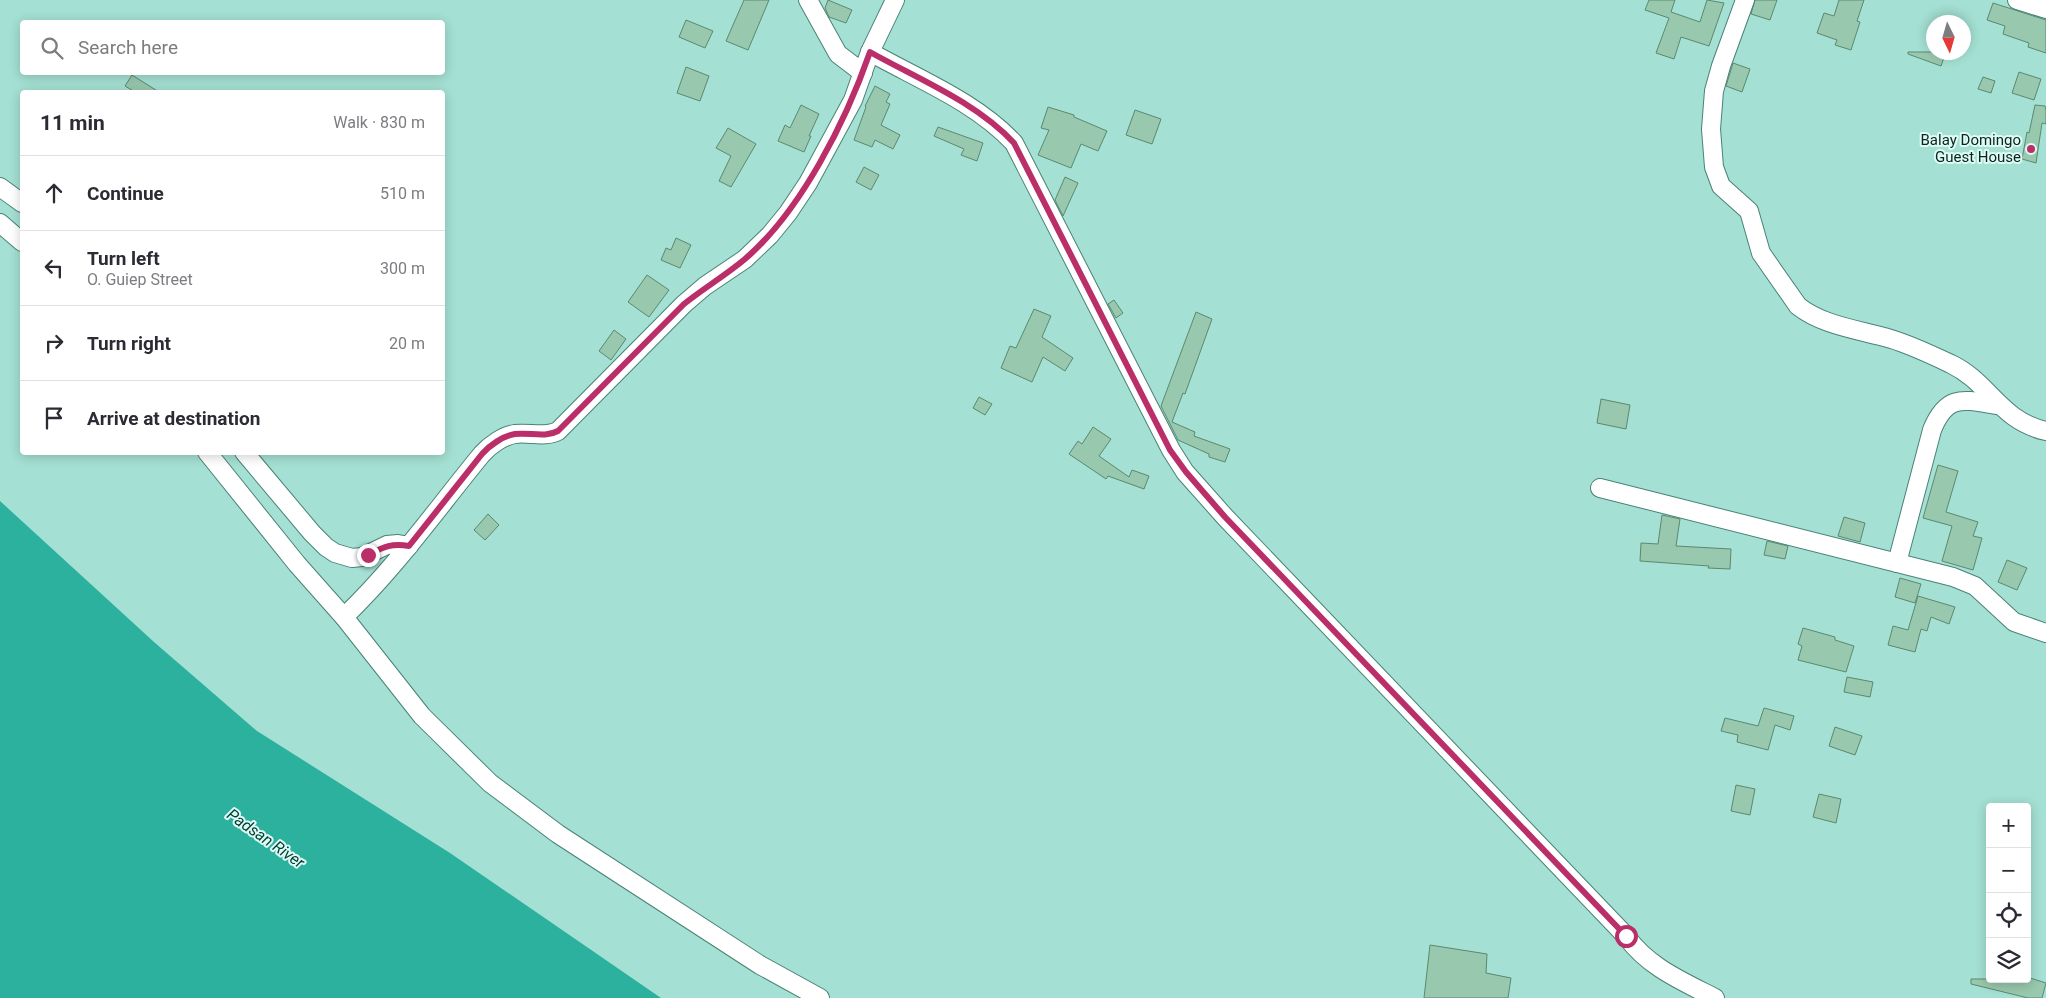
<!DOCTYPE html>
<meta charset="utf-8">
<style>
body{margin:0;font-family:Roboto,sans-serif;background:#f7f7f7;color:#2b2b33}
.controls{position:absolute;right:15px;bottom:15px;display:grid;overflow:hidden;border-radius:5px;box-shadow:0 2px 12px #0003}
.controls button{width:45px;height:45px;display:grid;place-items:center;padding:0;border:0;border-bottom:1px solid #e1e1e2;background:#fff;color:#2b2b33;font:25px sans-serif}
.compass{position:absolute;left:1926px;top:15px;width:45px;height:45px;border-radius:50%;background:#fff;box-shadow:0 2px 12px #0003;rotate:175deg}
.stop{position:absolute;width:15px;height:15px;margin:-11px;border:4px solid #ba2f69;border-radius:50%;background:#fff}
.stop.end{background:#ba2f69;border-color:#fff;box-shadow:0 1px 5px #0008}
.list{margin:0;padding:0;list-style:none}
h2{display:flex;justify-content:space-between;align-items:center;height:65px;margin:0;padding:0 20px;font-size:21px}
h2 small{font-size:16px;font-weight:400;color:#7c7c81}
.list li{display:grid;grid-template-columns:32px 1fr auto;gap:15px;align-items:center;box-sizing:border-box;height:75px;padding:0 20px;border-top:1px solid #e1e1e2}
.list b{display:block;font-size:19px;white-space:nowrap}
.list p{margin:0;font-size:16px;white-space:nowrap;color:#7c7c81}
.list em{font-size:16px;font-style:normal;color:#7c7c81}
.icon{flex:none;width:28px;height:28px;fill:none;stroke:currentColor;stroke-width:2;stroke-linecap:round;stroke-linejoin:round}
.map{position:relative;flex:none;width:2046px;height:998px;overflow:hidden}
.search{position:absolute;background:#fff;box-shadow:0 2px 12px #0003;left:20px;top:20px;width:425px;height:55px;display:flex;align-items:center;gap:12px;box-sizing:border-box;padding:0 18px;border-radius:5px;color:#7c7c81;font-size:19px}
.panel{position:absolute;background:#fff;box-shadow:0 2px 12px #0003;left:20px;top:90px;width:425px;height:365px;border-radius:5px}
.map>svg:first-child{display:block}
</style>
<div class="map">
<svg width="2046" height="998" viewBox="0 0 2046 998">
<rect width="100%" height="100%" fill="#a4e0d3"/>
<path fill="#2bb19e" d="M0,501L154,642L257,731L450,853L661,998H0Z"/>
<g fill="#98c8ad" stroke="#5b8970">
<path d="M744,0H769L748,50L726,41Z"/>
<path d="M828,0L852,10L846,23L829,17L825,8Z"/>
<path d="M1649,0H1675L1671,12L1700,22L1707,0L1724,3L1709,46L1681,37L1674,59L1656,53L1669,18L1645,10Z"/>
<path d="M1755,0H1777L1770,20L1751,14Z"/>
<path d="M1839,0H1864L1857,21L1860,22L1851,50L1835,45L1837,40L1817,33L1824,13L1834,16Z"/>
<path d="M1993,3L2046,20V53L2028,47L2029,43L2003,34L2005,26L1987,20Z"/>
<path d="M686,20L713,31L705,48L679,37Z"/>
<path d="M1908,52H1946L1941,66L1908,54Z"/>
<path d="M1733,63L1750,69L1742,92L1726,86Z"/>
<path d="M686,67L709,76L700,101L677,93Z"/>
<path d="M2019,72L2041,79L2034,100L2012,93Z"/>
<path d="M132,75L159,92H135L125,86Z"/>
<path d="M1983,77L1995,81L1991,93L1978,89Z"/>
<path d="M875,86L890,94L886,102L890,104L881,125L900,135L893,149L875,140L872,147L854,140L866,107L865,106Z"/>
<path d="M801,105L819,114L809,136H811L804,152L778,141L785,125L790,128Z"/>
<path d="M2035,105L2045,106L2046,110V124L2042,123L2036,163L2022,159L2027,132L2029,133Z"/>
<path d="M1048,107L1074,115V117L1107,131L1098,151L1081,144L1071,168L1038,155L1049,130L1041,128Z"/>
<path d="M1135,110L1161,119L1152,144L1126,135Z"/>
<path d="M938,127L983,143L977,161L961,155L964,149L934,136Z"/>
<path d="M728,128L756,144L731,187L719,181L731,156L716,148Z"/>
<path d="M864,167L879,175L871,190L856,182Z"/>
<path d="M1065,177L1078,183L1063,216L1055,200Z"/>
<path d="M676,238L691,245L680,268L661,260L666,248L671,250Z"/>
<path d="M647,275L669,290L649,317L628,302Z"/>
<path d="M1114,300L1123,313L1116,318L1108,304Z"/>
<path d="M1034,309L1051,316L1042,337L1073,358L1065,371L1043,357L1032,382L1001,368L1010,346L1016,348Z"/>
<path d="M1196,312L1212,319L1185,394L1183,393L1172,422L1195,432L1194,436L1230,449L1225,462L1209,457V454L1178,440L1161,406Z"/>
<path d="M614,330L626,339L611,360L599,351Z"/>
<path d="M979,397L992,404L985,415L973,408Z"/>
<path d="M1601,399L1630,405L1626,429L1597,423Z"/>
<path d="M1093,427L1111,439L1099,456L1129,477L1132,470L1149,476L1144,489L1108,476L1106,479L1069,454L1078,441L1082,444Z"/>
<path d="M1938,465L1958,471L1946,512L1978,522L1973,536L1982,538L1973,570L1942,561L1952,526L1923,518Z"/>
<path d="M488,514L499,525L485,540L474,530Z"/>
<path d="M1662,515L1680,519L1676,546L1731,549L1730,569L1708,568L1709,566L1640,561L1641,543L1658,544Z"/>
<path d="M1844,517L1865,523L1860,542L1838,536Z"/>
<path d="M1767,541L1788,546L1785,559L1764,555Z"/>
<path d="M2007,560L2027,568L2017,590L1998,582Z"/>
<path d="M1900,578L1921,584L1915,603L1895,597Z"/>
<path d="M1918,596L1955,607L1949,624L1931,617L1927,631L1921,629L1915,652L1888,645L1893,626L1908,630Z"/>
<path d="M1803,628L1835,637V640L1854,646L1846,672L1798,660L1802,646L1798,644Z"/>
<path d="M1847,677L1873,682L1870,697L1844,692Z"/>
<path d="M1764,708L1794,716L1790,730L1775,725L1768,750L1737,742L1738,735L1721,731L1725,718L1758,726Z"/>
<path d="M1835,727L1862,736L1855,755L1829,746Z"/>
<path d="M1736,785L1755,789L1750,815L1731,811Z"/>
<path d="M1819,794L1841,799L1836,823L1813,817Z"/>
<path d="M1430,945L1487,954L1486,973L1511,978L1508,998H1424Z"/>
<path d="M2027,977L2046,983L2042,998H2028L1971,984V979H2027Z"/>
</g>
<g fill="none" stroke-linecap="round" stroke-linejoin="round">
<defs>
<g id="street">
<path d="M808,0L838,54L863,73"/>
<path d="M1745,0L1721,66L1714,91L1711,129L1714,167L1721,186L1749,211L1761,253L1798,306C1823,326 1861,330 1891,339C1911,345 1932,355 1951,364C1989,382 2000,421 2046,431"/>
<path d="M2017,0L2046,9"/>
<path d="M870,52C918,79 976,102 1014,143L1171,450L1185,472L1225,517L1626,936C1648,967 1682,981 1715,998"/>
<path d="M0,187L22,203"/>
<path d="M0,223L22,242"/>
<path d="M207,452L297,564L344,617L422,716L490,783L558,834L760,965L820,998"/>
<path d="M244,452L312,533L326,547L335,553L352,558L362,557L387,545L398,544L409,546"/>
<path d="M1600,488L1953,577L1975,586L2014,622L2046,633"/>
<path d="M1897,563L1932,430C1947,393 1964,400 1998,405"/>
<path d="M344,617C397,566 436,510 482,454C490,445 503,436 515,434C529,432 545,438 558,431L684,304L705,286L745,259L770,235L788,213L808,183L853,100L870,52L895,0"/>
</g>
</defs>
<use href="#street" stroke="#498277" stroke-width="20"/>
<use href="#street" stroke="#fff" stroke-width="18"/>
</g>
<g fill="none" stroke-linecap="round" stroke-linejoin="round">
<path stroke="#ba2f69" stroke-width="6" d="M368,555C384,547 391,543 409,546L482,454C490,445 503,436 515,434C529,432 545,438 558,431L684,304C704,288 726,275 745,259C801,211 846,121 870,52C918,79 976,102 1014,143L1170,450L1186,472L1225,517L1626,936"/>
</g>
<circle fill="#ba2f69" stroke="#ddfaf3" stroke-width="2" cx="2031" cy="149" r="5"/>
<g text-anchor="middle" stroke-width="4" stroke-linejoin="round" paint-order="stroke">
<g font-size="15" fill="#0c2420" stroke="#ddfaf3" text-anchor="end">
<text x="2021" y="145">Balay Domingo<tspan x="2021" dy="17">Guest House</tspan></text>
</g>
<g font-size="16" font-style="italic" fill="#003c34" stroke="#ddfaf3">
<text transform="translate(266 838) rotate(35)" y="6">Padsan River</text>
</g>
</g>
</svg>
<div class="controls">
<button>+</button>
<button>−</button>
<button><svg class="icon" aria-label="locate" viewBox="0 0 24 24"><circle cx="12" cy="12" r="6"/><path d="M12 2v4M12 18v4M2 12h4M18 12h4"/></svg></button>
<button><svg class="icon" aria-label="layers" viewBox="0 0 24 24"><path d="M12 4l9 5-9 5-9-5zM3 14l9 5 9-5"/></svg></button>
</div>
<svg class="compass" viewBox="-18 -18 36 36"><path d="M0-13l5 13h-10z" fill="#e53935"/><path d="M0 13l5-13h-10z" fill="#7c7c81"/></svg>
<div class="stop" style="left:1626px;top:936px"></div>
<div class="stop end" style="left:368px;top:555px"></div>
<div class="search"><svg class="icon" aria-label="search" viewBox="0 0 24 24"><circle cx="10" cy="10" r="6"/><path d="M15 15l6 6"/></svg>Search here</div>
<section class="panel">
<h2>11 min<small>Walk · 830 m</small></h2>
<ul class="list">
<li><svg class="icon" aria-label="ahead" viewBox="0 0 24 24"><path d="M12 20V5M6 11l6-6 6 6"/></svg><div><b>Continue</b></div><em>510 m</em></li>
<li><svg class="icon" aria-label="left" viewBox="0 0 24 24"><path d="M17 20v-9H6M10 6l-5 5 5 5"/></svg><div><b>Turn left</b><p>O. Guiep Street</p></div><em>300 m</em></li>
<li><svg class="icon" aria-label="right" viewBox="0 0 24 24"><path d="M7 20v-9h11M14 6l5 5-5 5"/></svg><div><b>Turn right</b></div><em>20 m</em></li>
<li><svg class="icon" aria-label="arrive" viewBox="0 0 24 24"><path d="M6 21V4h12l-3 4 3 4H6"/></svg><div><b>Arrive at destination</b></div></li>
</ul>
</section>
</div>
